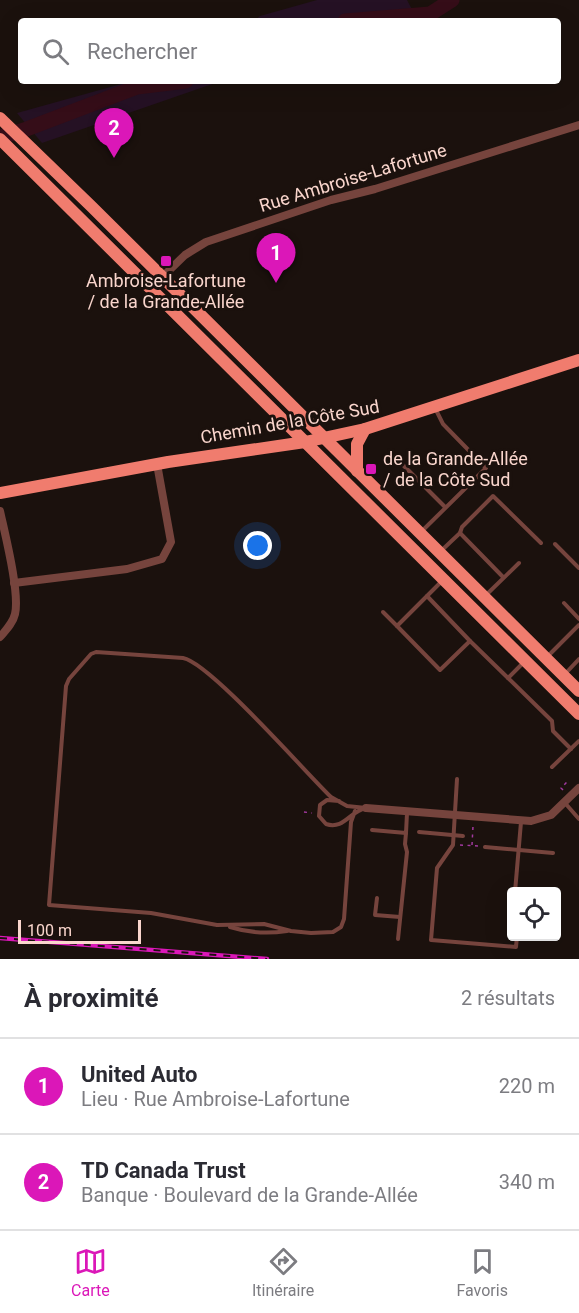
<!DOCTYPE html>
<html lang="fr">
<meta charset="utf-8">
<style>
body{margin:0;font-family:Roboto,sans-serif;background:#f7f7f7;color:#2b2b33}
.controls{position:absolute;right:18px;bottom:18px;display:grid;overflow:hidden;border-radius:6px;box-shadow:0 6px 24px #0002}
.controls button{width:54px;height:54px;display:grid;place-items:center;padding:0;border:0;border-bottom:2px solid #e1e1e2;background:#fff;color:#2b2b33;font:30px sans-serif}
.scale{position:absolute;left:18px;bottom:15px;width:123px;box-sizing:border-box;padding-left:6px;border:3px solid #fad6cd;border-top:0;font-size:16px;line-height:21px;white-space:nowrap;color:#fad6cd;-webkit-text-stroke:4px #1b110d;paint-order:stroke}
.you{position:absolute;left:258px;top:546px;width:21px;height:21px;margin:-15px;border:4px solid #fff;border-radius:50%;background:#1a73e8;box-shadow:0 0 0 9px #1a73e833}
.badge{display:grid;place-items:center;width:39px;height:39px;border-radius:50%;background:#db17b8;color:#fff;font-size:20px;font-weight:700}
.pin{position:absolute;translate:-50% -50px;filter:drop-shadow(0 2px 3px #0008)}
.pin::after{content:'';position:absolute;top:32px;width:21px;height:18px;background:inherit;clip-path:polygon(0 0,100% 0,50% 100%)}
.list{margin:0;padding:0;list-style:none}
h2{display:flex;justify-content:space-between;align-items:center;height:78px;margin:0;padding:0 24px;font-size:26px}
h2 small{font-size:20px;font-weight:400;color:#7c7c81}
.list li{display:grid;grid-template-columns:39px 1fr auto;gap:18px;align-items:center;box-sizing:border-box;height:96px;padding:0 24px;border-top:2px solid #e1e1e2}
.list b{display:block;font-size:22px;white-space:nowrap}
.list p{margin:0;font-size:20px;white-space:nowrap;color:#7c7c81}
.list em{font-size:20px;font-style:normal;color:#7c7c81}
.icon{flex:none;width:33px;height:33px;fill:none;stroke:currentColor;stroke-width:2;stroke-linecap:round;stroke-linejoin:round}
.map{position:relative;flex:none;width:579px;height:959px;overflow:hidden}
.search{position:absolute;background:#fff;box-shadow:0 6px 24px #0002;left:18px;right:18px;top:18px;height:66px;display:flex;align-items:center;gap:15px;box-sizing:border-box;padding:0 21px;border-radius:6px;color:#7c7c81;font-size:22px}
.sheet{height:270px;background:#fff}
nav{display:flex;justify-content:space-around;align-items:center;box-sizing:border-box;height:84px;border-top:2px solid #e1e1e2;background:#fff;font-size:16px;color:#7c7c81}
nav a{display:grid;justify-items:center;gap:3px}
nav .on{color:#db17b8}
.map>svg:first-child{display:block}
</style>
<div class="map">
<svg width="579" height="959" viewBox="0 0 579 959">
<rect width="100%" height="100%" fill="#1b110d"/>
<g fill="#251124">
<path d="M317,0H407L418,21H254L260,16Z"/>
<path d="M132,81H221L42,143L17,113Z"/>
</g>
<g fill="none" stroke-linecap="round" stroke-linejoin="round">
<g stroke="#350d18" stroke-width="15">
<path d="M345,21L430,14L452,0"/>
<path d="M0,137L24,130L137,87L186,81"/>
</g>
<g stroke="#a239a0" stroke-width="1.5" stroke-dasharray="3 4.5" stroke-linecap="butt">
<path d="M563,790L561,788L569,780"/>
<path d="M304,812L312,813"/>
<path d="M460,845L480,846"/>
<path d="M472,845L473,826"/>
</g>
<g stroke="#76443d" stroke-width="4">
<path d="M393,455L445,507"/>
<path d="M422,531L486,468L443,424L436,410"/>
<path d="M460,533L462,527L493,496L541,543"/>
<path d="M555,544L579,568"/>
<path d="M442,550L460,533L503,577"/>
<path d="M443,580L397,626L440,670L470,641L508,678"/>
<path d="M427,596L470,641"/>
<path d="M485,596L519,563"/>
<path d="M564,603L579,619"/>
<path d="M383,612L397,626"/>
<path d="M548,656L579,625"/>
<path d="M523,663L508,678L552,721L553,731L571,749"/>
<path d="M565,674L579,659"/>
<path d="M552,767L579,741"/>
<path d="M457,779L453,845L437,868L431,940L516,947L517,936"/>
<path d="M339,801L327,800L320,805L319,816L326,824C344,830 350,811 366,808L347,806L331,797C305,772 210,663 183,658L96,652L91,654L69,679L66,686L49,905L151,913L217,925L264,924L291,931L311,933L333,932L341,927L344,919L351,822L355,811"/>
<path d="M565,803L579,819"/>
<path d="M372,830L406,833L407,813"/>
<path d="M419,832L463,836"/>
<path d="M485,847L553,853"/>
<path d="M515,892L521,822"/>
<path d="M377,898L375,915L400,917"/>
<path d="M230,927C249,933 267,934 287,931"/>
<path d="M398,939L407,852L405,844L406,833"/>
</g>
<g stroke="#76443d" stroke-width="8">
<path d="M151,288L185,255L206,242L331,200L375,189L579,125"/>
<path d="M0,511C5,534 20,593 15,614C13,623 6,630 0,637"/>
<path d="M14,583L127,569L162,559L171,542L157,464"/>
<path d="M366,808L531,821L551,815L579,788"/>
</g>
<g stroke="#f07c6e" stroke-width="12">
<path d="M0,118L92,207L579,691"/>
<path d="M0,139L579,714"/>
<path d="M357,471V444L365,429"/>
<path d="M0,493L168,462L305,442L365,429L579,360"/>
</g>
<defs>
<path id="rail" d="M0,938L267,959"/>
</defs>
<use href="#rail" stroke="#db17b8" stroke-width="4.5"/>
<use href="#rail" stroke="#1b110d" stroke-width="2" stroke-dasharray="7" stroke-linecap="butt"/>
</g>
<g fill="#db17b8" stroke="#1b110d" stroke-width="2">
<rect x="160" y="255" width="12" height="12" rx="3"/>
<rect x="365" y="463" width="12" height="12" rx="3"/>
</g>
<g text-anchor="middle" stroke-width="6" stroke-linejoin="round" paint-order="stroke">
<g font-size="18" fill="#fad6cd" stroke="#1b110d">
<text transform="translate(353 178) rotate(-17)" y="6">Rue Ambroise-Lafortune</text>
<text transform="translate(290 422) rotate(-10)" y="6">Chemin de la Côte Sud</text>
</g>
<g font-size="18" fill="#fad6cd" stroke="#1b110d">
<text x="166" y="287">Ambroise-Lafortune<tspan x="166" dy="21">/ de la Grande-Allée</tspan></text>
<text x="383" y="465" text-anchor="start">de la Grande-Allée<tspan x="383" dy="21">/ de la Côte Sud</tspan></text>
</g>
</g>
</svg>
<div class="controls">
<button><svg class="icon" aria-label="locate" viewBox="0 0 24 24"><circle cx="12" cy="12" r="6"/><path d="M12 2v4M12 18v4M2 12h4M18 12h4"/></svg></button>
</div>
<div class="scale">100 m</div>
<div class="you"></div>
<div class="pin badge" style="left:276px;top:283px">1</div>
<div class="pin badge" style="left:114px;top:158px">2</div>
<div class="search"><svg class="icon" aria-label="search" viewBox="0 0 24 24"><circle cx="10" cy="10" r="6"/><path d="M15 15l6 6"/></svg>Rechercher</div>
</div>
<section class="sheet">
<h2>À proximité<small>2 résultats</small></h2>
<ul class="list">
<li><span class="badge">1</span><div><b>United Auto</b><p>Lieu · Rue Ambroise-Lafortune</p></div><em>220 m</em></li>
<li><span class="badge">2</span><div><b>TD Canada Trust</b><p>Banque · Boulevard de la Grande-Allée</p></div><em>340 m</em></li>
</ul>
</section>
<nav>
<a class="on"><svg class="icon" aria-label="map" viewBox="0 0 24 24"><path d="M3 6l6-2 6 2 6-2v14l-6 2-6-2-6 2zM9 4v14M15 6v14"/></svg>Carte</a>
<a><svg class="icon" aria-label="directions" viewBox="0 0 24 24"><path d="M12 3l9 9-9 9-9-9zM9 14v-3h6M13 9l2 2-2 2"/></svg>Itinéraire</a>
<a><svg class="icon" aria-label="saved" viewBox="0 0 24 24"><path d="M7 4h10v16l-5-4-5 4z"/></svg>Favoris</a>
</nav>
